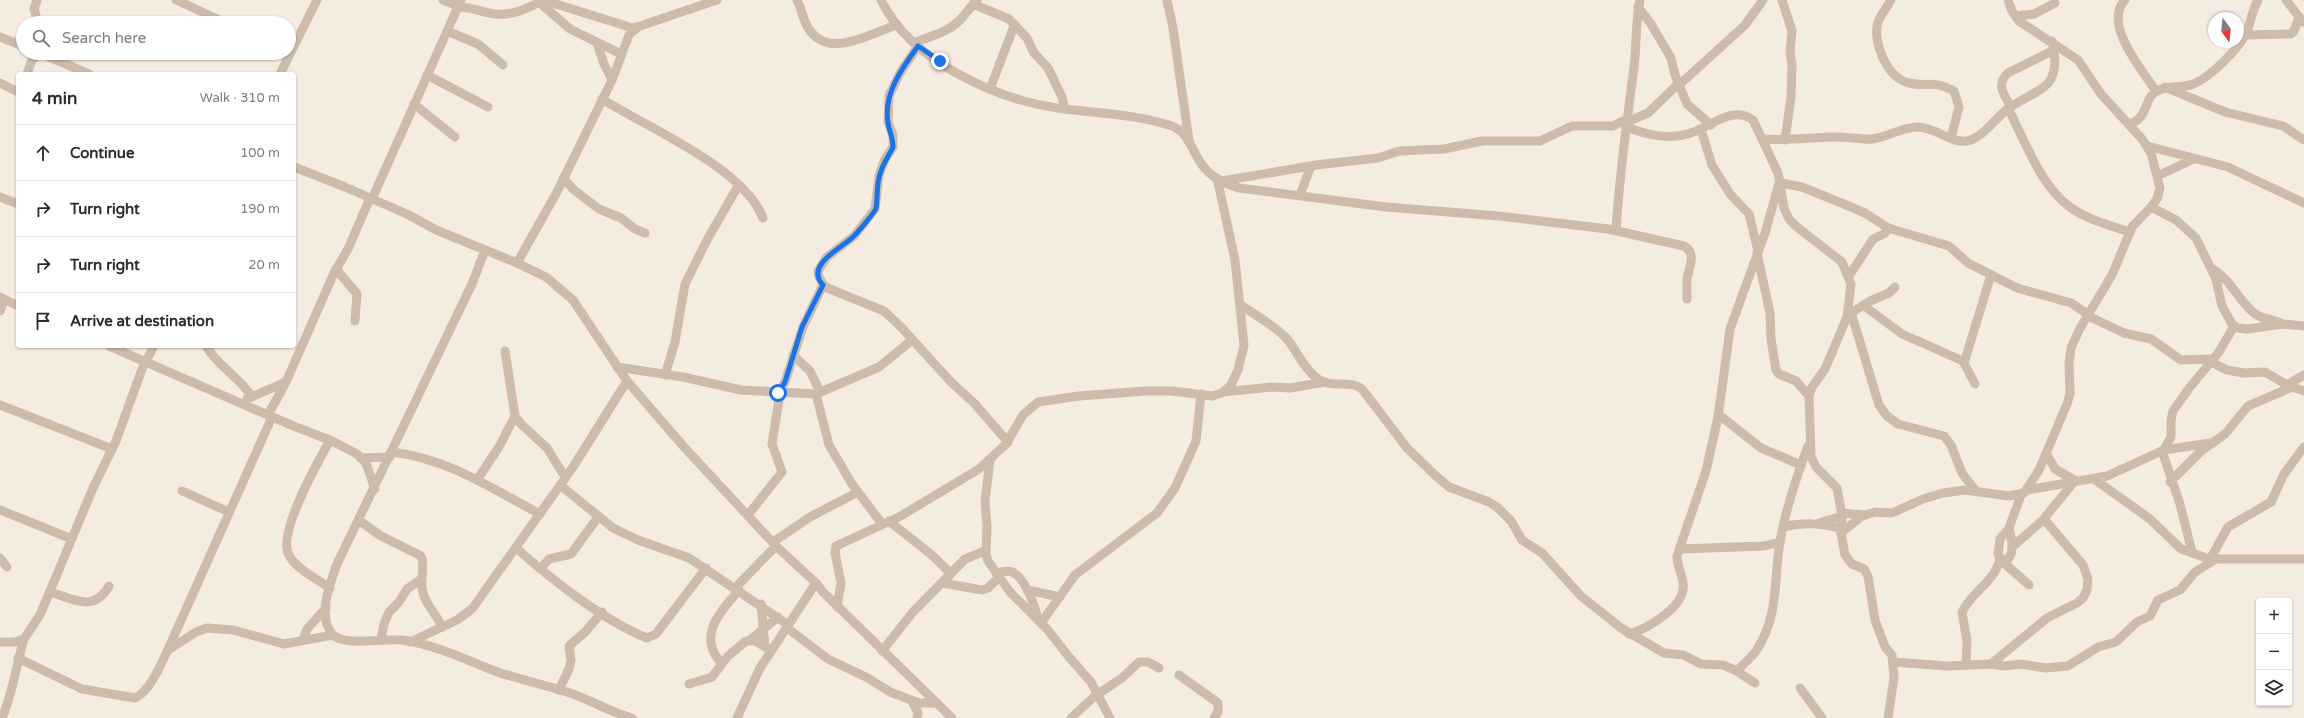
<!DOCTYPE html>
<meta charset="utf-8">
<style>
body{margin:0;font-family:"Varela Round",sans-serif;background:#f7f7f7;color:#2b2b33}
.controls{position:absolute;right:12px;bottom:12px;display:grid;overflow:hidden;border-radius:4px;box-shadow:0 1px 3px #0004}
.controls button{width:36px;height:36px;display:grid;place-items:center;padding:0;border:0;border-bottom:1px solid #e1e1e2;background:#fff;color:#2b2b33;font:20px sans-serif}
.compass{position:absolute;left:2208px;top:12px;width:36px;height:36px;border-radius:50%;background:#fff;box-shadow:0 1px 3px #0004;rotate:165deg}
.stop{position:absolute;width:12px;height:12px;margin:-9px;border:3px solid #1a73e8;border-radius:50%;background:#fff}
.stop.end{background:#1a73e8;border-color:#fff;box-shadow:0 1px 4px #0008}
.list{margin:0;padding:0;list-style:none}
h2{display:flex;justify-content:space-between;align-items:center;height:52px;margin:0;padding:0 16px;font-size:17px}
h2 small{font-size:13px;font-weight:400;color:#7c7c81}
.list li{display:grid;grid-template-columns:26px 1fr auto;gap:12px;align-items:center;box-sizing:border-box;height:56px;padding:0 16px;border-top:1px solid #e1e1e2}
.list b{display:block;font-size:15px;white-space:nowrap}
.list em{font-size:13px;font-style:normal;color:#7c7c81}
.icon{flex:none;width:22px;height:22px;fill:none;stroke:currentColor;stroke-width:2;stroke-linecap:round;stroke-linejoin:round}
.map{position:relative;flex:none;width:2304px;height:718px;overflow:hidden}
.search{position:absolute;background:#fff;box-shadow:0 1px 3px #0004;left:16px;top:16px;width:280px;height:44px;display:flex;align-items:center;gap:10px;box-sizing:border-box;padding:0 14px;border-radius:22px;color:#7c7c81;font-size:15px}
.panel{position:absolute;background:#fff;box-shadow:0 1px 3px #0004;left:16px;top:72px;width:280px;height:276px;border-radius:4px}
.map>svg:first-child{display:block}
</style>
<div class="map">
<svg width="2304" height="718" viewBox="0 0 2304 718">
<rect width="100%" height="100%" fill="#f4ebe1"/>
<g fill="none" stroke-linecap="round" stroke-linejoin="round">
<g stroke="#cdbbac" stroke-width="9">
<path d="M37,0L34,9L38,23"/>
<path d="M176,0L226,23"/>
<path d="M443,0L458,6"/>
<path d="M543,0L636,29"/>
<path d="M797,0C801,8 803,18 807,26C827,62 870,33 897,25"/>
<path d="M881,0C911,62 999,101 1065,109C1100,113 1138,115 1172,126C1189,132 1193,154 1203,166C1212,178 1225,184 1239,188L1386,207L1499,216L1608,229L1684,246C1697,253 1689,268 1687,279C1687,285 1687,292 1687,299"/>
<path d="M1167,0L1173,28L1189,141"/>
<path d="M1782,0L1792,31L1790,52L1792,65L1791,97L1785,140"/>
<path d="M1891,0C1887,7 1881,14 1878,22C1872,42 1887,78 1909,83C1926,87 1936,80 1954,91L1959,107L1951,138"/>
<path d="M2125,0C2102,24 2143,71 2156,91"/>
<path d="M2286,0L2303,22"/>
<path d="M539,2L570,29L621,54"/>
<path d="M973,4L1009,19L1027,38L1034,53L1048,68L1062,97L1065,109"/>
<path d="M458,7C471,7 482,12 495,14C511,16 530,8 543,0"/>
<path d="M1638,7L1651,24L1671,58L1675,75L1687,104L1711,125"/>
<path d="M2016,16L2034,14L2055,3"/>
<path d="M447,31L478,44L503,65"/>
<path d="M2245,35L2291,34L2294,31L2299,17"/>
<path d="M0,37L23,46"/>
<path d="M597,43L604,64L612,80"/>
<path d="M914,43C930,36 947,33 960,20C966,14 970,6 977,1"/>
<path d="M918,46L900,73L889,96L888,122L893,135V147L885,159L879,175L875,209L854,236L827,257L818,271L819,277L825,287L884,311L900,326L951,382L974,403L1008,442"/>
<path d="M40,53L89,74"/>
<path d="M27,74L32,60L41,53"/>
<path d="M280,74L317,0"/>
<path d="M427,75L488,107"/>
<path d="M0,83L18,92"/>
<path d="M1678,86L1745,25L1763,0"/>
<path d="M2165,87L2225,112L2283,126L2304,140"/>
<path d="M990,89L1014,26"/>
<path d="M602,99C648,128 743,167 763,218"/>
<path d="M414,104L455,137"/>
<path d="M2011,106C2003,94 1996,84 2008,73L2054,50"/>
<path d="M2008,108C2024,139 2041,187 2070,207C2088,220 2109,225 2130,232"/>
<path d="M1627,122L1648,113L1678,84"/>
<path d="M2130,124C2151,115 2142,100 2157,91C2169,84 2181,89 2193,84C2211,77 2241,47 2248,29C2251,19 2253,9 2258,0"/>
<path d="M1626,127C1645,134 1663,139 1683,135C1707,132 1730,103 1753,120L1778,173L1784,208L1789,219L1797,227L1842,262L1851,284L1847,317L1825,369L1812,387L1809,396L1811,456L1816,467L1837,488L1842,516L1841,533L1845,555L1852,564L1864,569L1868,576L1875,620L1885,647L1892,655L1894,678L1888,718"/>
<path d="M1701,130L1712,165L1730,194L1749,214L1758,251"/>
<path d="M1763,139C1788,141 1813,137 1839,137C1850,137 1860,140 1872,139C1888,137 1902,127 1918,127C1935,127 1952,144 1967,141C1983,138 1996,117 2009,108C2019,100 2046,90 2051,79C2057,67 2055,53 2052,41"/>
<path d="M2147,146L2228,167L2304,203"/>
<path d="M294,167L345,187L409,215L436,230L517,263L546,277L573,300L627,381L684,447L776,546L816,583L823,592L952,718"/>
<path d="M2157,176L2194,159"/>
<path d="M563,178L574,190L599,209L621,218L635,229L645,233"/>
<path d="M1222,181L1316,165L1378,158L1399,151L1444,149L1482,141H1540L1572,126H1613L1627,119"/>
<path d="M1781,183L1802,187L1839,202L1865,213L1888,228L1949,246L1968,263L2017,288L2071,303L2089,315"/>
<path d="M1300,195L1311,166"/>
<path d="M0,197L18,204"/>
<path d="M372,199L461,0"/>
<path d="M2151,207L2176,220L2196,238L2216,279L2222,306L2232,324L2238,328L2247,329L2283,324L2304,326"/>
<path d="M1616,231C1619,176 1627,122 1634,67C1637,44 1635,24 1640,0"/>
<path d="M485,250L472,284L337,564C330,584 317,615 332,634C343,647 386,638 403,640C435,645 462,658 492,670C516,679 543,684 567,692C589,699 610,712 632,718"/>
<path d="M1757,253L1770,313L1771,339L1776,370L1779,374L1796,381L1809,396"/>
<path d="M517,263L557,192L612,80L629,35L637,27L717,0"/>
<path d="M2211,268C2230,278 2238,300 2254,313C2262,320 2273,318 2282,324"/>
<path d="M336,269L357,294L355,321"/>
<path d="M1849,276L1873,239L1884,234L1889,228"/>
<path d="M0,297L18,306"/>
<path d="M1241,305C1256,316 1275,325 1288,340C1297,352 1305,370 1318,379C1331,389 1349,379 1362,389L1407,448L1436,476L1449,487L1489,502L1497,507L1511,521L1522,540L1542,553L1581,596L1621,628L1664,653L1683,655L1701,664L1723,665L1735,670L1755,683"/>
<path d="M1863,305L1902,334L1963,361L1975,384"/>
<path d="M1850,309L1879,405L1887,416L1898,424L1944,436L1951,445L1962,473L1975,490"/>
<path d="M0,311L4,299"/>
<path d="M1851,313L1870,301L1889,293L1895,287"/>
<path d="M2088,316L2124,333L2151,339L2181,360L2213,359"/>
<path d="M109,346L291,425L332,441L357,454L366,463L375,489"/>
<path d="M206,346C217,366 240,377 252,397"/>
<path d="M505,351L515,416L521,424L547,448L565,477"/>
<path d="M793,355L810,371L820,392"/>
<path d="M2211,362L2227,370L2244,373L2265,372L2287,385L2304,391"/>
<path d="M1964,363L1991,275"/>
<path d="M617,367L683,377L741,390L816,394L879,367L912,340"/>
<path d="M665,375L675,342L685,284L707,240L738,186"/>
<path d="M2287,385L2304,375"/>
<path d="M1223,392L1272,387L1290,388L1325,382"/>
<path d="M778,393L785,382L803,327L823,285"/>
<path d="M816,394L829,445L852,484L882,524"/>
<path d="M247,399L286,382"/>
<path d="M0,405L112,449"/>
<path d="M1718,414L1761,448L1801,465"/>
<path d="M268,415L286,382L334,273L348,249L370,198"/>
<path d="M2164,450L2210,443"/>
<path d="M2162,451L2180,504L2192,552"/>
<path d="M392,452C449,459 490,488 540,514"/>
<path d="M2046,453L2055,469L2076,481"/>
<path d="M361,458L390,457"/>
<path d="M990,460L985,501L987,526L986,554L988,561L1010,592L1047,629L1069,657L1091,682L1110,718"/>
<path d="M2094,479L2150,519L2181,549L2209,559"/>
<path d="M477,480L499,447L515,416"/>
<path d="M2170,482L2201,451L2225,434L2248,406L2292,387"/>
<path d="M560,485L613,528L638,540L689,558L787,624"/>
<path d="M2027,490L2107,476L2164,450L2171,437V420L2173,411L2190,387L2219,352L2234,326"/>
<path d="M182,491L229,512"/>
<path d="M2021,495L2009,528L2000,539L1998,554L2004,563L2029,585"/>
<path d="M0,510L72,539"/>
<path d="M1842,513L1864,515"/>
<path d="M748,515L782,472L772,444L780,393"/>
<path d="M360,521L381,536L421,556C426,566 419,580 423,593C426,605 437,615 442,627"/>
<path d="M889,521L933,556L950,573"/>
<path d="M1819,523L1842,516"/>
<path d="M1783,527C1804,522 1821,523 1842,529"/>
<path d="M1841,533L1862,516L1875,512L1892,513L1923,499L1943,493L1965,490L2009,496L2024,493L2039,470L2067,404L2070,394L2069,364L2071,348L2079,330L2112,275L2132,227L2151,207L2157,199L2160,188L2151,153L2142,139L2101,94L2078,60L2019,21L2012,11L2008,0"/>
<path d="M773,542L810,517L858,492"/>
<path d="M2012,547L2042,521L2074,482"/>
<path d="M516,548C551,579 604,621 647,638L656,634L706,568"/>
<path d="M1680,549L1764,546L1780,542"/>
<path d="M0,558L7,567"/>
<path d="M2004,563C2016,555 2012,540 2009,528"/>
<path d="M2208,563L2228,527L2271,502L2284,474L2304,447"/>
<path d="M540,569L549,559L571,554L598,517"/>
<path d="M996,573C1000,572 1007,570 1012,572C1025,577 1035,606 1038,619"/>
<path d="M942,583L982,590L988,588L998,578"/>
<path d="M330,588C317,579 294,568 288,553C279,530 318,462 330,440"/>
<path d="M735,588L776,546"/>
<path d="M1027,590L1060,597"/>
<path d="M50,592C73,599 94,613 109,586"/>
<path d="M761,604L765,647"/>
<path d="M837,607L841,583L835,553L836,546L899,517L979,469L1006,444L1023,415L1038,402L1079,396L1146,391H1172L1212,396L1222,393L1231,385L1238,370L1244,345L1235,260L1217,178"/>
<path d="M1041,623L1075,575L1157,513L1175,488L1196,441L1201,394"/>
<path d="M786,627L828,659L868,678L890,692L919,703H937"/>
<path d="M1629,634C1647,629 1687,606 1683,583C1682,574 1677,566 1677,556L1706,471L1718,417L1730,329L1765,233L1780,180"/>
<path d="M381,639L384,624L389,612L399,602L407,589L420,580"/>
<path d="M303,640L307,629L326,608"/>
<path d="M750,640L778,617"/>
<path d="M0,642H14L24,639L40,615L93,488L116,441L142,369L154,346"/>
<path d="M410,642L457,620L472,609L573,467L627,381"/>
<path d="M168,650L196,632L207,628L233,630L284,644L333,635"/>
<path d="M882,651L913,612L965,559L985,551"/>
<path d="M18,658L82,689L135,698C150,692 163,660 170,645L272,417"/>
<path d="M1894,662L1947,666L1991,664L2005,666L2021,664L2045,668L2068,666L2098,647L2116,642L2137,622L2150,616L2158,600L2180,590L2195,572L2216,559H2304"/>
<path d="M721,663C697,636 720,612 739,590"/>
<path d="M1991,664L2047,618L2077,603L2083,598L2087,590L2088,579L2083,565L2044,519"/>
<path d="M1966,665L1967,641L1962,612C1972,591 1996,581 2000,558"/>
<path d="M1737,671C1743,664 1751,658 1756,651C1778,618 1774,585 1779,548C1784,514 1796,478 1808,446"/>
<path d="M1179,675L1218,703V712L1214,718"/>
<path d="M689,684L712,677L728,656L746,641H755L771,650"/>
<path d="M1800,688L1822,718"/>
<path d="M559,690L569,669L571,660L569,646L585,632L602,612"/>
<path d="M1098,694L1122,678L1139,662H1148L1159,668"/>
<path d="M912,701L918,713L917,718"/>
<path d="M2,718C13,693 16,665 24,639"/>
<path d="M737,718L760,668L816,583"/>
<path d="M1071,718L1098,693"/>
</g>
</g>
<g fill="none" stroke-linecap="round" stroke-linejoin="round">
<path stroke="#1a73e8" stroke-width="5" d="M778,393L785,382L802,327L823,285C804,265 843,247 853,237C858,232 875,212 876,208C878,196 876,186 880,174C883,163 889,156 893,147C893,137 889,131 888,123C883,94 902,68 918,46L940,61"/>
</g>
</svg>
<div class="controls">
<button>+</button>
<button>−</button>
<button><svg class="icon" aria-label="layers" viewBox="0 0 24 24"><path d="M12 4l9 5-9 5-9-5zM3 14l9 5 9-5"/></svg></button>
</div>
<svg class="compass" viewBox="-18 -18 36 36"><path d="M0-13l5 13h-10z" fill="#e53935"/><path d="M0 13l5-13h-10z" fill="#7c7c81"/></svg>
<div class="stop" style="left:778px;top:393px"></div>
<div class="stop end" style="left:940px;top:61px"></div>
<div class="search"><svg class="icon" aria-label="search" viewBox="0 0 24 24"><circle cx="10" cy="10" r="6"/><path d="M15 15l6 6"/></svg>Search here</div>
<section class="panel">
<h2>4 min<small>Walk · 310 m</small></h2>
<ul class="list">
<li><svg class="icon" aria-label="ahead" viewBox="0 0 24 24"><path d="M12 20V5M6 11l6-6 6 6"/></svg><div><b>Continue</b></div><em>100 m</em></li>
<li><svg class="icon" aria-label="right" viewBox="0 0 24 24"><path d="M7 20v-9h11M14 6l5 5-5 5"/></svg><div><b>Turn right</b></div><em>190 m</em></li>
<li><svg class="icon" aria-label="right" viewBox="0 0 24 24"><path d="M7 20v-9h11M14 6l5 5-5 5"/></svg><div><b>Turn right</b></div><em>20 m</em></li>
<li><svg class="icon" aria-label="arrive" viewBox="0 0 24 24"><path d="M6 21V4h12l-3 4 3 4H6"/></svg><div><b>Arrive at destination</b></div></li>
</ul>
</section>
</div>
